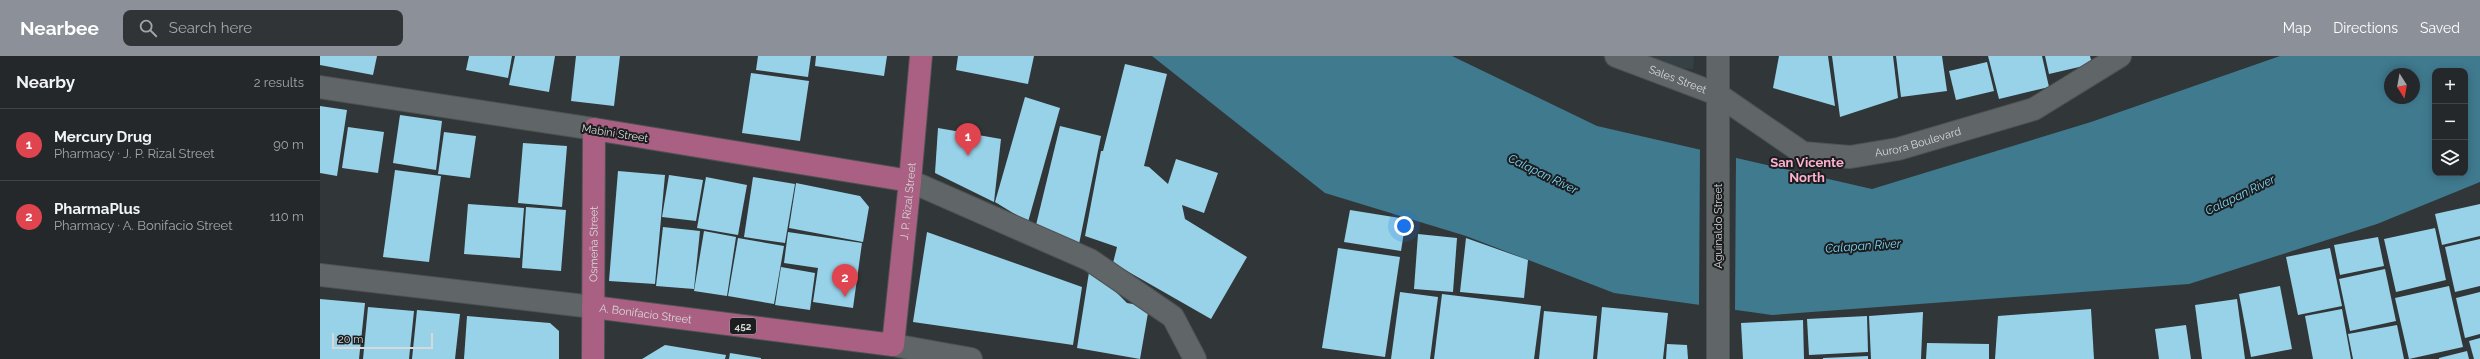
<!DOCTYPE html>
<meta charset="utf-8">
<style>
body{margin:0;font-family:Raleway,sans-serif;background:#313436;color:#f1f3f6}
.controls{position:absolute;right:12px;top:12px;display:grid;overflow:hidden;border-radius:8px;box-shadow:0 2px 10px #0003}
.controls button{width:36px;height:36px;display:grid;place-items:center;padding:0;border:0;border-bottom:1px solid #424447;background:#25282a;color:#f1f3f6;font:20px sans-serif}
.compass{position:absolute;left:2064px;top:12px;width:36px;height:36px;border-radius:50%;background:#25282a;box-shadow:0 2px 10px #0003;rotate:169deg}
.scale{position:absolute;left:12px;bottom:10px;width:101px;box-sizing:border-box;padding-left:4px;border:2px solid #d6d9da;border-top:0;font-size:11px;line-height:14px;white-space:nowrap;color:#d6d9da;-webkit-text-stroke:3px #1b1d1e;paint-order:stroke}
.you{position:absolute;left:1084px;top:170px;width:14px;height:14px;margin:-10px;border:3px solid #fff;border-radius:50%;background:#1a73e8;box-shadow:0 0 0 6px #1a73e833}
.badge{display:grid;place-items:center;width:26px;height:26px;border-radius:50%;background:#8c9099;color:#fff;font-size:13px;font-weight:700}
.pin{position:absolute;translate:-50% -33px;filter:drop-shadow(0 1px 2px #0008)}
.pin::after{content:'';position:absolute;top:21px;width:14px;height:12px;background:inherit;clip-path:polygon(0 0,100% 0,50% 100%)}
.list{margin:0;padding:0;list-style:none}
h2{display:flex;justify-content:space-between;align-items:center;height:52px;margin:0;padding:0 16px;font-size:17px}
h2 small{font-size:13px;font-weight:400;color:#a3a6a8}
.list li{display:grid;grid-template-columns:26px 1fr auto;gap:12px;align-items:center;box-sizing:border-box;height:72px;padding:0 16px;border-top:1px solid #424447}
.list b{display:block;font-size:15px;white-space:nowrap}
.list p{margin:0;font-size:13px;white-space:nowrap;color:#a3a6a8}
.list em{font-size:13px;font-style:normal;color:#a3a6a8}
.icon{flex:none;width:22px;height:22px;fill:none;stroke:currentColor;stroke-width:2;stroke-linecap:round;stroke-linejoin:round}
.map{position:relative;flex:none;width:2160px;height:303px;overflow:hidden}
header{display:flex;align-items:center;gap:24px;box-sizing:border-box;height:56px;padding:0 20px;background:#8c9099;color:#fff}
header strong{font-size:19px}
nav{display:flex;gap:22px;margin-inline-start:auto;font-size:14px}
.search{width:280px;height:36px;background:#313436;display:flex;align-items:center;gap:10px;box-sizing:border-box;padding:0 14px;border-radius:8px;color:#a3a6a8;font-size:15px}
main{display:flex}
aside{flex:1;background:#25282a}
.map>svg:first-child{display:block}
</style>
<header>
<strong>Nearbee</strong>
<div class="search"><svg class="icon" aria-label="search" viewBox="0 0 24 24"><circle cx="10" cy="10" r="6"/><path d="M15 15l6 6"/></svg>Search here</div>
<nav><a>Map</a><a>Directions</a><a>Saved</a></nav>
</header>
<main>
<aside>
<h2>Nearby<small>2 results</small></h2>
<ul class="list">
<li><span class="badge" style="background:#e0444e">1</span><div><b>Mercury Drug</b><p>Pharmacy · J. P. Rizal Street</p></div><em>90 m</em></li>
<li><span class="badge" style="background:#e0444e">2</span><div><b>PharmaPlus</b><p>Pharmacy · A. Bonifacio Street</p></div><em>110 m</em></li>
</ul>
</aside>
<div class="map">
<svg width="2160" height="303" viewBox="0 0 2160 303">
<rect width="100%" height="100%" fill="#313638"/>
<path fill="#364146" d="M1281,0H1374L1373,13L1300,9Z"/>
<path fill="#407a8f" fill-rule="evenodd" d="M832,0H1132L1277,70L1552,133L1771,66L1960,0H2160V126L2057,168L1869,228L1452,259L1294,237L1146,180L1005,137ZM2115,15H2145V117H2115ZM2070,18H2094V42H2070Z"/>
<path fill="#313638" d="M1380,92L1416,100L1415,256L1379,251Z"/>
<g fill="#97d2e9">
<path d="M0,0H57L53,19L0,9Z"/>
<path d="M149,0H192L188,22L146,14Z"/>
<path d="M195,0H235L229,36L189,29Z"/>
<path d="M256,0H300L294,50L251,45Z"/>
<path d="M438,0H491L488,21L436,14Z"/>
<path d="M496,0H567L564,20L495,10Z"/>
<path d="M638,0H714L708,28L636,14Z"/>
<path d="M1459,0H1508L1515,50L1453,32Z"/>
<path d="M1512,0H1573L1578,42L1520,61Z"/>
<path d="M1576,0H1622L1627,35L1581,41Z"/>
<path d="M1668,0H1722L1729,31L1679,43Z"/>
<path d="M1725,0H1770L1772,8L1729,18Z"/>
<path d="M1667,6L1674,35L1636,44L1629,15Z"/>
<path d="M805,8L847,18L824,110L829,111L848,128L856,103L898,117L884,157L862,149L865,163L927,201L891,263L793,207L797,191L765,180L781,95H783Z"/>
<path d="M431,17L489,25L480,85L422,77Z"/>
<path d="M705,41L740,52L708,166L675,146Z"/>
<path d="M0,50L27,54L17,120L0,117Z"/>
<path d="M80,59L122,65L116,114L73,107Z"/>
<path d="M740,70L781,80L758,193L716,169Z"/>
<path d="M28,71L64,76L58,117L22,112Z"/>
<path d="M618,72L681,83L674,146L615,117Z"/>
<path d="M124,76L156,80L150,122L118,118Z"/>
<path d="M203,87L247,90L242,151L198,147Z"/>
<path d="M75,114L121,120L109,206L63,201Z"/>
<path d="M298,115L345,119L335,228L289,225Z"/>
<path d="M349,119L383,124L376,165L342,161Z"/>
<path d="M386,121L427,129L418,179L377,172Z"/>
<path d="M433,121L475,128L465,187L424,181Z"/>
<path d="M476,127L540,140L549,151L543,186L469,172Z"/>
<path d="M148,148L204,152L200,202L144,198Z"/>
<path d="M2160,148V180L2122,189L2115,158Z"/>
<path d="M206,151L246,154L241,215L202,212Z"/>
<path d="M1030,154L1086,163L1081,195L1024,186Z"/>
<path d="M343,171L380,175L374,233L336,230Z"/>
<path d="M2115,172L2126,224L2076,236L2064,183Z"/>
<path d="M384,175L416,181L407,240L374,235Z"/>
<path d="M468,176L542,187L533,252L493,246L498,212L464,207Z"/>
<path d="M607,176L762,231L753,289L593,266Z"/>
<path d="M1098,178L1137,182L1133,236L1094,233Z"/>
<path d="M2058,181L2064,210L2020,219L2014,189Z"/>
<path d="M418,182L464,190L454,248L408,240Z"/>
<path d="M1146,182L1208,204L1204,242L1140,236Z"/>
<path d="M2160,183V230L2135,236L2125,191Z"/>
<path d="M1018,192L1080,201L1065,301L1002,292Z"/>
<path d="M2010,192L2022,250L1978,259L1966,201Z"/>
<path d="M770,210L807,247L829,251L820,303L757,292Z"/>
<path d="M461,211L495,217L490,254L455,249Z"/>
<path d="M2065,213L2076,265L2030,275L2019,223Z"/>
<path d="M1960,230L1972,293L1931,301L1919,238Z"/>
<path d="M2129,230L2143,291L2089,303L2075,242Z"/>
<path d="M1080,236L1118,241L1110,303H1071Z"/>
<path d="M2160,236V278L2145,282L2136,242Z"/>
<path d="M1122,238L1221,250L1214,303H1114Z"/>
<path d="M0,243L45,247L39,303H0Z"/>
<path d="M1917,243L1925,303H1882L1875,249Z"/>
<path d="M48,251L94,255L89,303H43Z"/>
<path d="M1282,251L1348,257L1343,303H1277Z"/>
<path d="M1771,253L1774,303H1675L1678,260Z"/>
<path d="M2022,253L2031,303H1993L1985,260Z"/>
<path d="M97,254L140,258L135,303H92Z"/>
<path d="M1224,255L1277,260L1273,303H1219Z"/>
<path d="M1603,256L1601,303H1551L1549,260Z"/>
<path d="M147,260L230,267L239,275V303H144Z"/>
<path d="M1547,260L1548,296L1489,299L1487,263Z"/>
<path d="M1483,264L1484,303H1423L1421,267Z"/>
<path d="M1866,269L1871,303H1839L1835,273Z"/>
<path d="M2077,269L2084,303H2033L2028,278Z"/>
<path d="M2160,282V303H2154L2149,285Z"/>
<path d="M1607,287L1669,288V303H1606Z"/>
<path d="M1347,288L1367,289L1368,303H1346Z"/>
<path d="M345,289L406,299L405,303H322Z"/>
<path d="M2147,295L2149,303H2119V302Z"/>
<path d="M410,297L441,302V303H409Z"/>
<path d="M1548,300V303H1503V302Z"/>
</g>
<g fill="none" stroke-linecap="round" stroke-linejoin="round">
<defs>
<g id="minor">
<path id="s1" d="M1296,0L1397,38L1483,97L1530,101L1578,93L1714,53L1800,0"/>
<path d="M0,31L274,73"/>
<path d="M590,125L770,204L853,261L875,303"/>
<path d="M573,289L651,303"/>
<path d="M1398,303V0"/>
</g>
<path id="tertiary" d="M0,219L273,251"/>
<g id="trunk">
<path id="s2" d="M273,251L573,289L590,125L601,0"/>
<path id="s3" d="M273,303L274,73L590,125"/>
</g>
</defs>
<use href="#minor" stroke="#4e5253" stroke-width="24"/>
<use href="#tertiary" stroke="#4e5253" stroke-width="24"/>
<use href="#trunk" stroke="#4e5253" stroke-width="24"/>
<use href="#minor" stroke="#606567" stroke-width="22"/>
<use href="#tertiary" stroke="#606567" stroke-width="22"/>
<use href="#trunk" stroke="#aa6082" stroke-width="22"/>
</g>
<g text-anchor="middle" stroke-width="4" stroke-linejoin="round" paint-order="stroke">
<rect fill="#1b1d1e" stroke="#9ea1a2" stroke-width="1" x="410" y="262" width="26" height="16" rx="3"/>
<g font-size="10" font-weight="bold" fill="#d6d9da">
<text x="423" y="274">452</text>
</g>
<g font-size="11" fill="#d6d9da" stroke="#1b1d1e">
<text dy="4" stroke="none"><textPath href="#s1" startOffset="66">Sales Street</textPath></text>
<text transform="translate(295 77) rotate(9)" y="4">Mabini Street</text>
<text dy="4" stroke="none"><textPath href="#s1" startOffset="329">Aurora Boulevard</textPath></text>
<text dy="4" stroke="none"><textPath href="#s2" startOffset="447">J. P. Rizal Street</textPath></text>
<text transform="translate(1398 170) rotate(-90)" y="4">Aguinaldo Street</text>
<text dy="4" stroke="none"><textPath href="#s3" startOffset="115">Osmeña Street</textPath></text>
<text dy="4" stroke="none"><textPath href="#s2" startOffset="53">A. Bonifacio Street</textPath></text>
</g>
<g font-size="12" font-style="italic" fill="#7ed8fa" stroke="#1b1d1e">
<text transform="translate(1223 118) rotate(26)" y="4">Calapan River</text>
<text transform="translate(1920 139) rotate(-26)" y="4">Calapan River</text>
<text transform="translate(1543 190) rotate(-4)" y="4">Calapan River</text>
</g>
<g font-size="13" font-weight="bold" fill="#ffb0cf" stroke="#1b1d1e">
<text x="1487" y="111">San Vicente<tspan x="1487" dy="15">North</tspan></text>
</g>
</g>
</svg>
<div class="controls">
<button>+</button>
<button>−</button>
<button><svg class="icon" aria-label="layers" viewBox="0 0 24 24"><path d="M12 4l9 5-9 5-9-5zM3 14l9 5 9-5"/></svg></button>
</div>
<svg class="compass" viewBox="-18 -18 36 36"><path d="M0-13l5 13h-10z" fill="#e53935"/><path d="M0 13l5-13h-10z" fill="#a3a6a8"/></svg>
<div class="scale">20 m</div>
<div class="you"></div>
<div class="pin badge" style="left:648px;top:100px;background:#e0444e">1</div>
<div class="pin badge" style="left:525px;top:241px;background:#e0444e">2</div>
</div>
</main>
